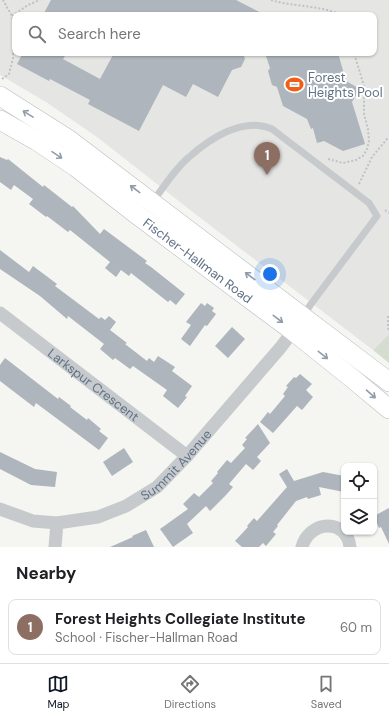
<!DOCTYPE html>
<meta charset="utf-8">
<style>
body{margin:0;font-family:"DM Sans",sans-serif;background:#f2f2f2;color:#202124}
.controls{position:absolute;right:12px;bottom:12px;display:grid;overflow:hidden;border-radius:8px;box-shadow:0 1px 3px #0004}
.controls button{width:36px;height:36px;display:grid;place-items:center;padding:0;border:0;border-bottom:1px solid #e0e0e0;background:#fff;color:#202124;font:20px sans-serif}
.you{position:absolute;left:270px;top:274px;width:14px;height:14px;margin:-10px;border:3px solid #fff;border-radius:50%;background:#1a73e8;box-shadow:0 0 0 6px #1a73e833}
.badge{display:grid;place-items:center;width:26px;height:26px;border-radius:50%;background:#111827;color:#fff;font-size:13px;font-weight:700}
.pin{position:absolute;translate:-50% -33px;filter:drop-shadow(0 1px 2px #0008)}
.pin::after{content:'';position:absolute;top:21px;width:14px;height:12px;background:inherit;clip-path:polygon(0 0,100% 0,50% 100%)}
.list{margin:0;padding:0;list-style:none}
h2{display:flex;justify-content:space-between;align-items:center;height:52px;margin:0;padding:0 16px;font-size:17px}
h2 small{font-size:13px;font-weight:400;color:#757577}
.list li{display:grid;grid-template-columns:26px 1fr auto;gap:12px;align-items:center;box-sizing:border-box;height:56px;margin:0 8px 8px;padding:0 8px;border:1px solid #e0e0e0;border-radius:8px}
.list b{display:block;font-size:15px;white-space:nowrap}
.list p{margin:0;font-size:13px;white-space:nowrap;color:#757577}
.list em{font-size:13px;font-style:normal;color:#757577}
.icon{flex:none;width:22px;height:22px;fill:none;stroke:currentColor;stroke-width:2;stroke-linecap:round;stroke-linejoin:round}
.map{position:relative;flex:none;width:389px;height:547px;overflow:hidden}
.search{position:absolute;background:#fff;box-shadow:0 1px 3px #0004;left:12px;right:12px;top:12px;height:44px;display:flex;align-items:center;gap:10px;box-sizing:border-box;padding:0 14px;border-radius:8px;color:#757577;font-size:15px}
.sheet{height:116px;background:#fff}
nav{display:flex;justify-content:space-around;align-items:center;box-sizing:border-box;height:56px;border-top:1px solid #e0e0e0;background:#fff;font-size:11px;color:#757577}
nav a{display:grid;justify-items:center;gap:2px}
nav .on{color:#111827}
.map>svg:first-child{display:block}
</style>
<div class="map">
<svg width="389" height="547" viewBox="0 0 389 547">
<rect width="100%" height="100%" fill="#f5f5f1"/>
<path fill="#e5e6e4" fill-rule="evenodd" d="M0,0H389V334L373,350L194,213L97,137L46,102L0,75ZM15,15H374V53H15Z"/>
<path fill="#d5ddd1" d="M389,334V363L373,350Z"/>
<g fill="#aeb5bc">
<path d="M51,0H236L265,15H43Z"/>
<path d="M23,53H67L63,59L100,79L114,53H243L245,59L241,67L232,70L218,97L193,84L186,97L163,85L139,131L88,104L90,100L50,79L49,81L17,64Z"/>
<path d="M265,53H338L346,81L360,89L352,102L365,144L343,151L324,141L317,143L313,128L311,129L307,119L283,106L277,87L272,85L268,71L270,68Z"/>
<path d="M0,157L7,160L8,159L43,187L44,185L72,207L73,206L100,234L104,229L147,261L145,263L151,267L185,294L176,305L170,300L168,302L131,273L129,276L121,270L116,277L105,268L110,262L70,230L68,232L47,216L46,217L29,204L33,199L14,185L11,190L0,182Z"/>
<path d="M0,250L29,272L33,266L57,284L55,286L99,319L101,317L105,320L109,316L116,322L110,330L127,343L125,344L147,361L149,358L154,362L158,356L175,367L172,371L192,386L185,396L187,397L178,408L163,396L167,390L133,366L130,369L115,358L113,360L100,349L104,344L68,316L67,319L40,296L0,269Z"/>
<path d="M201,303L205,306L207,303L214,308L212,311L216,314L207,326L205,325L190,346L181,339L191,325L186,322Z"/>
<path d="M232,327L245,339L228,358L215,346Z"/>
<path d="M5,358L58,399L59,397L71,406L70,407L87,420L88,418L101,429L99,431L108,438L99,450L36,403L34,407L0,381V365Z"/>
<path d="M300,374L312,384L306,390L313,397L302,410L297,406L273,433L260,422L268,412L270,414L285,396L283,394L288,387L286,386L294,377L296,378Z"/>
<path d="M258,424L270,443L257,457L261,461L253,470L246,464L229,484L233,487L226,495L210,511L206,506L187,524L193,533L173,547L160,529L188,509L183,504L194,493L199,497L213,483L211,481L218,473L217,472L227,460L231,463L245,448L242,445L247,439L245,438Z"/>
<path d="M124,448L133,462L112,476L103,462Z"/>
<path d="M0,452L35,469L57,472L55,487L31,485L0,469Z"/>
<path d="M287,469L294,481L323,472L344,476V492L319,487L321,495L308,499L307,497L296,501L277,525L278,526L273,532L276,534L266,546L263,543L259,547H242L235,541L248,527L247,526L254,518L257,521L287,487L279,474Z"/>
<path d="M389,508V544L381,527L379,528L374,516Z"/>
<path d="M146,530L154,547H110L133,537L132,536Z"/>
</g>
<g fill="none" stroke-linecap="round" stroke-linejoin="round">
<defs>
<g id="secondary">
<path d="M0,96L68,139L389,382"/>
<path id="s3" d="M0,120L37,141L76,167L140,217L293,331L353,379L389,409"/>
</g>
</defs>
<use href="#secondary" stroke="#b8bcc2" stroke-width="20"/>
<g stroke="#c0c1c3" stroke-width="2" stroke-dasharray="2 2" stroke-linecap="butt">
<path d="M271,0C293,7 320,5 342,15"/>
<path d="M12,16L28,5L40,0"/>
<path d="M2,79L9,74L13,58L14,29L12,16L3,0"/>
<path d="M328,159L343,163L356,160L363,156L367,149L369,141L368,129L364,114V86L354,53"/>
<path d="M359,184L372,157L387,139H389"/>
<path d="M385,210L389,213"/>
<path d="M388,316V328L389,330"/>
</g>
<path stroke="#c7cacd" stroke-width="7" d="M153,201C164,187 174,170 188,158C209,139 243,116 272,129L369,203L377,216L311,304L303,316"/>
<g stroke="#c7cacd" stroke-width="13">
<path id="s1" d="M0,313L187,456"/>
<path id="s2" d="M0,509L33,521L57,523L98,517L126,506L157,487L187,456L281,347L298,324"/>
<path d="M55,547L57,523"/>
<path d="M302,547C309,520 347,518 350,547"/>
</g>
<use href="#secondary" stroke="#fff" stroke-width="19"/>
</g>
<defs><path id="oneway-shaft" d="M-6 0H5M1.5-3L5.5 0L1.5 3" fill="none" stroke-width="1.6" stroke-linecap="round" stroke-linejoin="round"/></defs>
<g stroke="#909caa">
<use href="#oneway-shaft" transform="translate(28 114) rotate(-148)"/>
<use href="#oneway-shaft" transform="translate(57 155) rotate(34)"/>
<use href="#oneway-shaft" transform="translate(135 189) rotate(-143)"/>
<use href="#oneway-shaft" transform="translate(250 276) rotate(-143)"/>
<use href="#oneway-shaft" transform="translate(278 319) rotate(37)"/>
<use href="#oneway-shaft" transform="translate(323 355) rotate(38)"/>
<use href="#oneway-shaft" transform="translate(371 394) rotate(41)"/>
</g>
<defs>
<symbol id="stadium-bare" viewBox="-9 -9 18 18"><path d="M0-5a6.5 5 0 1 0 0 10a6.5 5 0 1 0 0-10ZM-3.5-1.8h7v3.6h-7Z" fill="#f25f14" stroke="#fff" stroke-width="2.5" paint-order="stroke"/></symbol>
</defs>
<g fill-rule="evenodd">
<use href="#stadium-bare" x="282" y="72" width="25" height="25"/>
</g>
<g text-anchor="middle" stroke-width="4" stroke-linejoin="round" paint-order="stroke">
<g font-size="13" fill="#617185" stroke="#fff" text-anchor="start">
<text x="308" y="82">Forest<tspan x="308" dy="15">Heights Pool</tspan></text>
</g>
<g font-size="13" fill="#617185" stroke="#fff">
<text dy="5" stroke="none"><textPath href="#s3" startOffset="243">Fischer-Hallman Road</textPath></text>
<text dy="5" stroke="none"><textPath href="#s1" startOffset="118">Larkspur Crescent</textPath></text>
<text dy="5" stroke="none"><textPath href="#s2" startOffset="196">Summit Avenue</textPath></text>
</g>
</g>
</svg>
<div class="controls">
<button><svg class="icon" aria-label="locate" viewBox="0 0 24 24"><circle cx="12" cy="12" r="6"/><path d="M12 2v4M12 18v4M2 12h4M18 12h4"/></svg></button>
<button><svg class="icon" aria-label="layers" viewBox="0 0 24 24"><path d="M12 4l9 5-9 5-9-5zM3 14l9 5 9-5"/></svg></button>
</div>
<div class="you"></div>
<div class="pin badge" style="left:267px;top:175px;background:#8d6e63">1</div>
<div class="search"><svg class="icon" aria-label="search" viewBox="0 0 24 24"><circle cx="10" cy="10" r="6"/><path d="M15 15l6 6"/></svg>Search here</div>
</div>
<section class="sheet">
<h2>Nearby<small></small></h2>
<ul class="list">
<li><span class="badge" style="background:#8d6e63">1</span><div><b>Forest Heights Collegiate Institute</b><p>School · Fischer-Hallman Road</p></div><em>60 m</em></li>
</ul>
</section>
<nav>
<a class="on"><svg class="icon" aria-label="map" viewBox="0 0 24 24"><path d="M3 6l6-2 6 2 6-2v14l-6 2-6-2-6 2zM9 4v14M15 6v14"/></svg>Map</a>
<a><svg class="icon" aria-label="directions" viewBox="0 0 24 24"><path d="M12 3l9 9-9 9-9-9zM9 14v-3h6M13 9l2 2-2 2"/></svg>Directions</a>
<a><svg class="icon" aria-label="saved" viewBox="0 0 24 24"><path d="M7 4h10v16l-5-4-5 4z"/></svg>Saved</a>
</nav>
